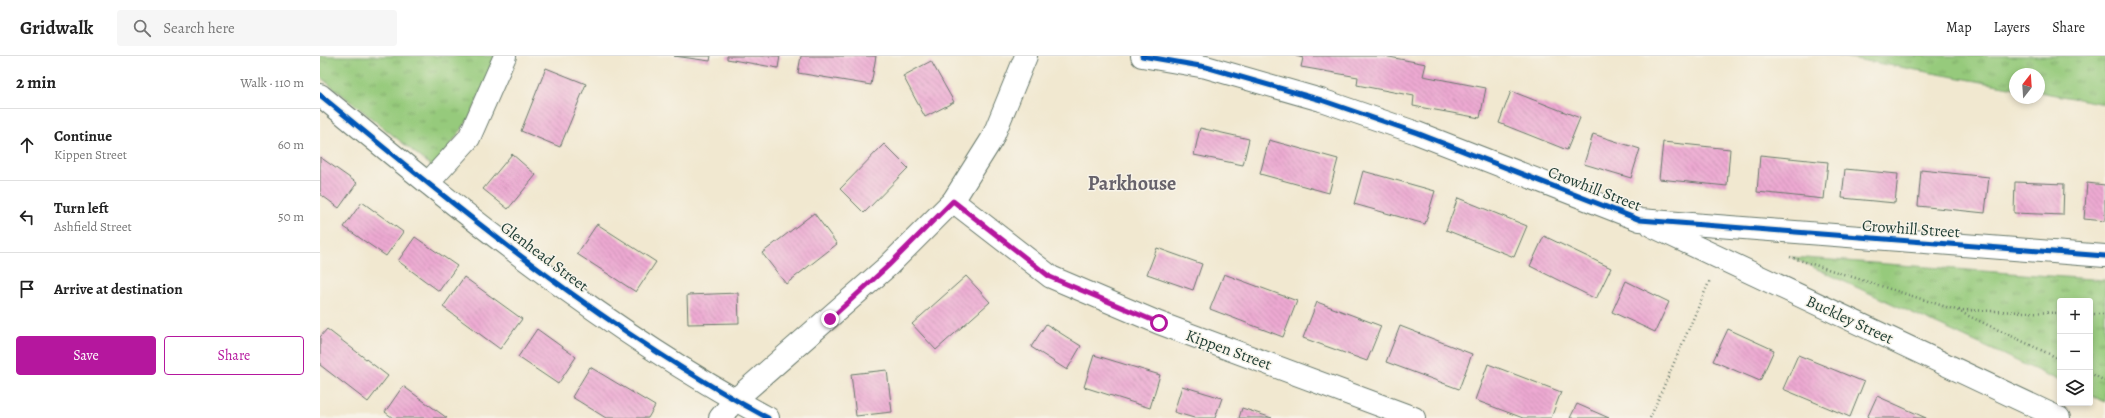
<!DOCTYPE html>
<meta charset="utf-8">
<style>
body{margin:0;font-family:Alegreya,serif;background:#f6f6f6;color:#222}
.controls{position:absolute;right:12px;bottom:12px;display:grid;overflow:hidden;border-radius:4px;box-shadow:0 2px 6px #0003}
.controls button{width:36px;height:36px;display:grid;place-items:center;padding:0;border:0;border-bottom:1px solid #e0e0e0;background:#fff;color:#222;font:20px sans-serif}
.compass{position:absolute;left:1689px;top:12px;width:36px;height:36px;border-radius:50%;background:#fff;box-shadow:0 2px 6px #0003;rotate:17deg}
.stop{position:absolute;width:12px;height:12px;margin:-9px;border:3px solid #b5179e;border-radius:50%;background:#fff}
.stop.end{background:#b5179e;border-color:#fff;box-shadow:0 1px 4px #0008}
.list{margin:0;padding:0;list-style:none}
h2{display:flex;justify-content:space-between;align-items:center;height:52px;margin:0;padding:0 16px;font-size:17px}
h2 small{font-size:13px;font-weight:400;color:#767676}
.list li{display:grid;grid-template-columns:26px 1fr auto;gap:12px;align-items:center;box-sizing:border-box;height:72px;padding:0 16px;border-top:1px solid #e0e0e0}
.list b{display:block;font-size:15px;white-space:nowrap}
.list p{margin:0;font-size:13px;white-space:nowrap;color:#767676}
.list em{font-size:13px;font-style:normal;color:#767676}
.actions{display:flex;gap:8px;padding:12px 16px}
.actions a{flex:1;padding:9px 0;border:1px solid #b5179e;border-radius:4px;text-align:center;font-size:14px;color:#b5179e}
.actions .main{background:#b5179e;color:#fff}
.icon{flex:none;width:22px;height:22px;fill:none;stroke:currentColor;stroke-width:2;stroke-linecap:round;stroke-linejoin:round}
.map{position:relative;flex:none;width:1785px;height:362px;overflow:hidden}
header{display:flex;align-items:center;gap:24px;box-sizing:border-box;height:56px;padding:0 20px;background:#fff;border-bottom:1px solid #e0e0e0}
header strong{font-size:19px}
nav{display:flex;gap:22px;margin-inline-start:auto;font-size:14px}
.search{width:280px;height:36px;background:#f6f6f6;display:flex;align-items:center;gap:10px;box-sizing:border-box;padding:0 14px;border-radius:4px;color:#767676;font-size:15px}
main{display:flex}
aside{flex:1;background:#fff}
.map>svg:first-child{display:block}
</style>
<header>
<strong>Gridwalk</strong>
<div class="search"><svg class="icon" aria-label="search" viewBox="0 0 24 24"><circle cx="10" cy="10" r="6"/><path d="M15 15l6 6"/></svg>Search here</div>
<nav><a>Map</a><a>Layers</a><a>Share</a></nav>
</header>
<main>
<aside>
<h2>2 min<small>Walk · 110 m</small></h2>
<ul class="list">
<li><svg class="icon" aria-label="ahead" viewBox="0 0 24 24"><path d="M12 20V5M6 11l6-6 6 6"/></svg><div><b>Continue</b><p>Kippen Street</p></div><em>60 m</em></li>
<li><svg class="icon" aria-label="left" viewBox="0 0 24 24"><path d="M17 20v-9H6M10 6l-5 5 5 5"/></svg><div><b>Turn left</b><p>Ashfield Street</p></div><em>50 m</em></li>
<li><svg class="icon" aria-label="arrive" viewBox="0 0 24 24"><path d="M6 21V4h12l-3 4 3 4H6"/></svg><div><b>Arrive at destination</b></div></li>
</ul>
<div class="actions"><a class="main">Save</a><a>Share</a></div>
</aside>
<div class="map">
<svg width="1785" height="362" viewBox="0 0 1785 362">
<defs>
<pattern id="grass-tufts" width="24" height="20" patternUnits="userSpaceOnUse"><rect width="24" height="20" fill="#96ca7b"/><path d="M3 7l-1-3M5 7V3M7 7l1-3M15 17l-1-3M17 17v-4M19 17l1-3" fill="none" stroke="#7aa566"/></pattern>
<pattern id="building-back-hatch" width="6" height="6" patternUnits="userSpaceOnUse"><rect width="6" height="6" fill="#eda9d2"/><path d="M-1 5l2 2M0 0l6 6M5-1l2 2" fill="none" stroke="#bf8bab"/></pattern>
</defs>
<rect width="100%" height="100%" fill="#f7f3e8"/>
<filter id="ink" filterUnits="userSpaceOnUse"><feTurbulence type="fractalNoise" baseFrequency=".025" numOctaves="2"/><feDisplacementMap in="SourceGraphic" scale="8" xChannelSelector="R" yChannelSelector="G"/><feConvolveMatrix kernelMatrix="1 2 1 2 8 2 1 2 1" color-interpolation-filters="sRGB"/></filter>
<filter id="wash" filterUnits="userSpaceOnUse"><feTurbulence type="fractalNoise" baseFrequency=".012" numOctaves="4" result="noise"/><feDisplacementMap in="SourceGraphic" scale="16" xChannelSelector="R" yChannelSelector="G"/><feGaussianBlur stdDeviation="0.9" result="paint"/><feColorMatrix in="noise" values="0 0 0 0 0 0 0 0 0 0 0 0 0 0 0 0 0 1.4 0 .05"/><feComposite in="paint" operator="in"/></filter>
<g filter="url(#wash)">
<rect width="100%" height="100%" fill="#f1e8d0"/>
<g fill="url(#grass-tufts)" stroke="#5a8458">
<path d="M0,0H178L149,63L114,112L0,21Z"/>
<path d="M1519,0H1785V48L1719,36V18H1695V32Z"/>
<path d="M1471,201L1785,224V346L1770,339V245H1740V325Z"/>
</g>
<g id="blocks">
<g fill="url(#building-back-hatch)">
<path d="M354,0H391L390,5Z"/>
<path d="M407,0H460L458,12L407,3Z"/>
<path d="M481,0H556L551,29L478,17Z"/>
<path d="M976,0H1064L1106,8L1103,20L1166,32L1160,62L1093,50L1094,40L1037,29L1038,21L981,11L983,2Z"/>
<path d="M611,5L634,46L605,61L583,20Z"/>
<path d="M226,12L266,28L240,91L201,75Z"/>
<path d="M1191,35L1260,62L1247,94L1179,67Z"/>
<path d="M880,72L929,83L923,109L874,99Z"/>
<path d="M1273,78L1320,93L1311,122L1264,108Z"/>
<path d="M949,84L1018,103L1009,137L940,118Z"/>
<path d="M1343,86L1410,93L1407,130L1339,123Z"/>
<path d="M564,88L588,112L544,157L520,133Z"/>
<path d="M192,98L216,119L188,153L163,133Z"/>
<path d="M1440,99L1508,106L1504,143L1437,136Z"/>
<path d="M0,101L37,127L19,152L0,138Z"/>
<path d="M1525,113L1578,118L1575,147L1522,142Z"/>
<path d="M1601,114L1669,121L1665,157L1598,150Z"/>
<path d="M1043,115L1115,135L1105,168L1034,148Z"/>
<path d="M1695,126L1744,128L1743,159L1694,157Z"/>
<path d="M1767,127L1785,129V165L1764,163Z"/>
<path d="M1138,142L1207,170L1194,201L1126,174Z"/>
<path d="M42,146L83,176L66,200L24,171Z"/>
<path d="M494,157L517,188L466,228L442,197Z"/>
<path d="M277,168L336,206L316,236L257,198Z"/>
<path d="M1224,180L1291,212L1276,243L1210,210Z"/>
<path d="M95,181L137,210L119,235L78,205Z"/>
<path d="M837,192L882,208L873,234L827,218Z"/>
<path d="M904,218L977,245L963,281L890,253Z"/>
<path d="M646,220L670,246L616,294L592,268Z"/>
<path d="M144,221L202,263L180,293L123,251Z"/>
<path d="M1306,225L1349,246L1335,276L1292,256Z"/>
<path d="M418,237L419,267L368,268L367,239Z"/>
<path d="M997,246L1061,270L1047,305L983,282Z"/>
<path d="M726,268L761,290L747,314L711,291Z"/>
<path d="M1080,270L1152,298L1139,333L1066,306Z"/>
<path d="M7,273L68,320L48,346L0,309V281Z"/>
<path d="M217,273L256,301L238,328L198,301Z"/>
<path d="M1408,273L1454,294L1440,325L1393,305Z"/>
<path d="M774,299L840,319L830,352L764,331Z"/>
<path d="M1478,299L1544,326L1530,361L1463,333Z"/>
<path d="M1168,308L1241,336L1231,362H1203L1155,344Z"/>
<path d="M270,311L335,350L328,362H286L252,341Z"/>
<path d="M567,314L572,356L536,360L531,318Z"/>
<path d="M83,330L127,362H73L65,356Z"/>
<path d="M862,330L902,342L895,362H874L854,356Z"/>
<path d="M1557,340L1606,362H1547Z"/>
<path d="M1257,348L1289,362H1250Z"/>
<path d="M922,352L952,362H919Z"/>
</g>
</g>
</g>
<g filter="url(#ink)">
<use href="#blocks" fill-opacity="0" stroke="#68796b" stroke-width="1"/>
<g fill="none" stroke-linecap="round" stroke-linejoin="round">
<defs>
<g id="minor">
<path d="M822,0L886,11L1001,44L1097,77L1320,164L1785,200"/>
<path d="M0,39C142,156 286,275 448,362"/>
<path d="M108,127L149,82L185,0"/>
<path d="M633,145L731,221L839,267L1094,362"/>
<path d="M1332,170L1739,362"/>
<path d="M400,362L415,344L568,210L633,145L672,83L706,0"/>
</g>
</defs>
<use href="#minor" stroke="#68796b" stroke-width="24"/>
<g stroke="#68796b" stroke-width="2.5" stroke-dasharray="1 3" stroke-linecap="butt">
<path d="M1470,201L1636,254L1740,303"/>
<path d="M1639,254L1740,257"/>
<path d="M1770,258H1785"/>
<path d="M1770,317L1785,325"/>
<path d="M1330,362L1390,224"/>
</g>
<use href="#minor" stroke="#fff" stroke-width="22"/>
<defs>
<g id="cycleway">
<path d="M822,0L886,11L1001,44L1097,77L1320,164L1785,200"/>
<path d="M0,39C142,156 286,275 448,362"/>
</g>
</defs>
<use href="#cycleway" stroke="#f7f3e8" stroke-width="8"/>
<use href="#cycleway" stroke="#0057b8" stroke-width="5"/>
</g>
</g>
<g fill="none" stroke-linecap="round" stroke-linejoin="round" filter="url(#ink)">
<path stroke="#b5179e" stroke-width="5" d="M510,263L568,210L633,145L730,221L839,267"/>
</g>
<g text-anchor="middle" stroke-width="3" stroke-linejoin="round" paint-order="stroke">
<g font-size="16" fill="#1f3d34" stroke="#f7f3e8">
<text transform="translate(1275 132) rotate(21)" y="6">Crowhill Street</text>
<text transform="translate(1591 172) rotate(4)" y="6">Crowhill Street</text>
<text transform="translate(225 200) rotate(37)" y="6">Glenhead Street</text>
<text transform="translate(1530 263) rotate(25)" y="6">Buckley Street</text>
<text transform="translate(909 293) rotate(20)" y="6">Kippen Street</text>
</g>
<g font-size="20" font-weight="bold" fill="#67636b" stroke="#f7f3e8">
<text x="812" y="134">Parkhouse</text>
</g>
</g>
</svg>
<div class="controls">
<button>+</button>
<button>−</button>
<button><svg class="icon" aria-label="layers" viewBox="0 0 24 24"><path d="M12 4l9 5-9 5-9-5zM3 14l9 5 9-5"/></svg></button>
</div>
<svg class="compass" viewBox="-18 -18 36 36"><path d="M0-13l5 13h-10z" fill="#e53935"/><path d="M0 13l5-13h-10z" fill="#767676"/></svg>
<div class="stop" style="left:839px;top:267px"></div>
<div class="stop end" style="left:510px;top:263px"></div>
</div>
</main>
